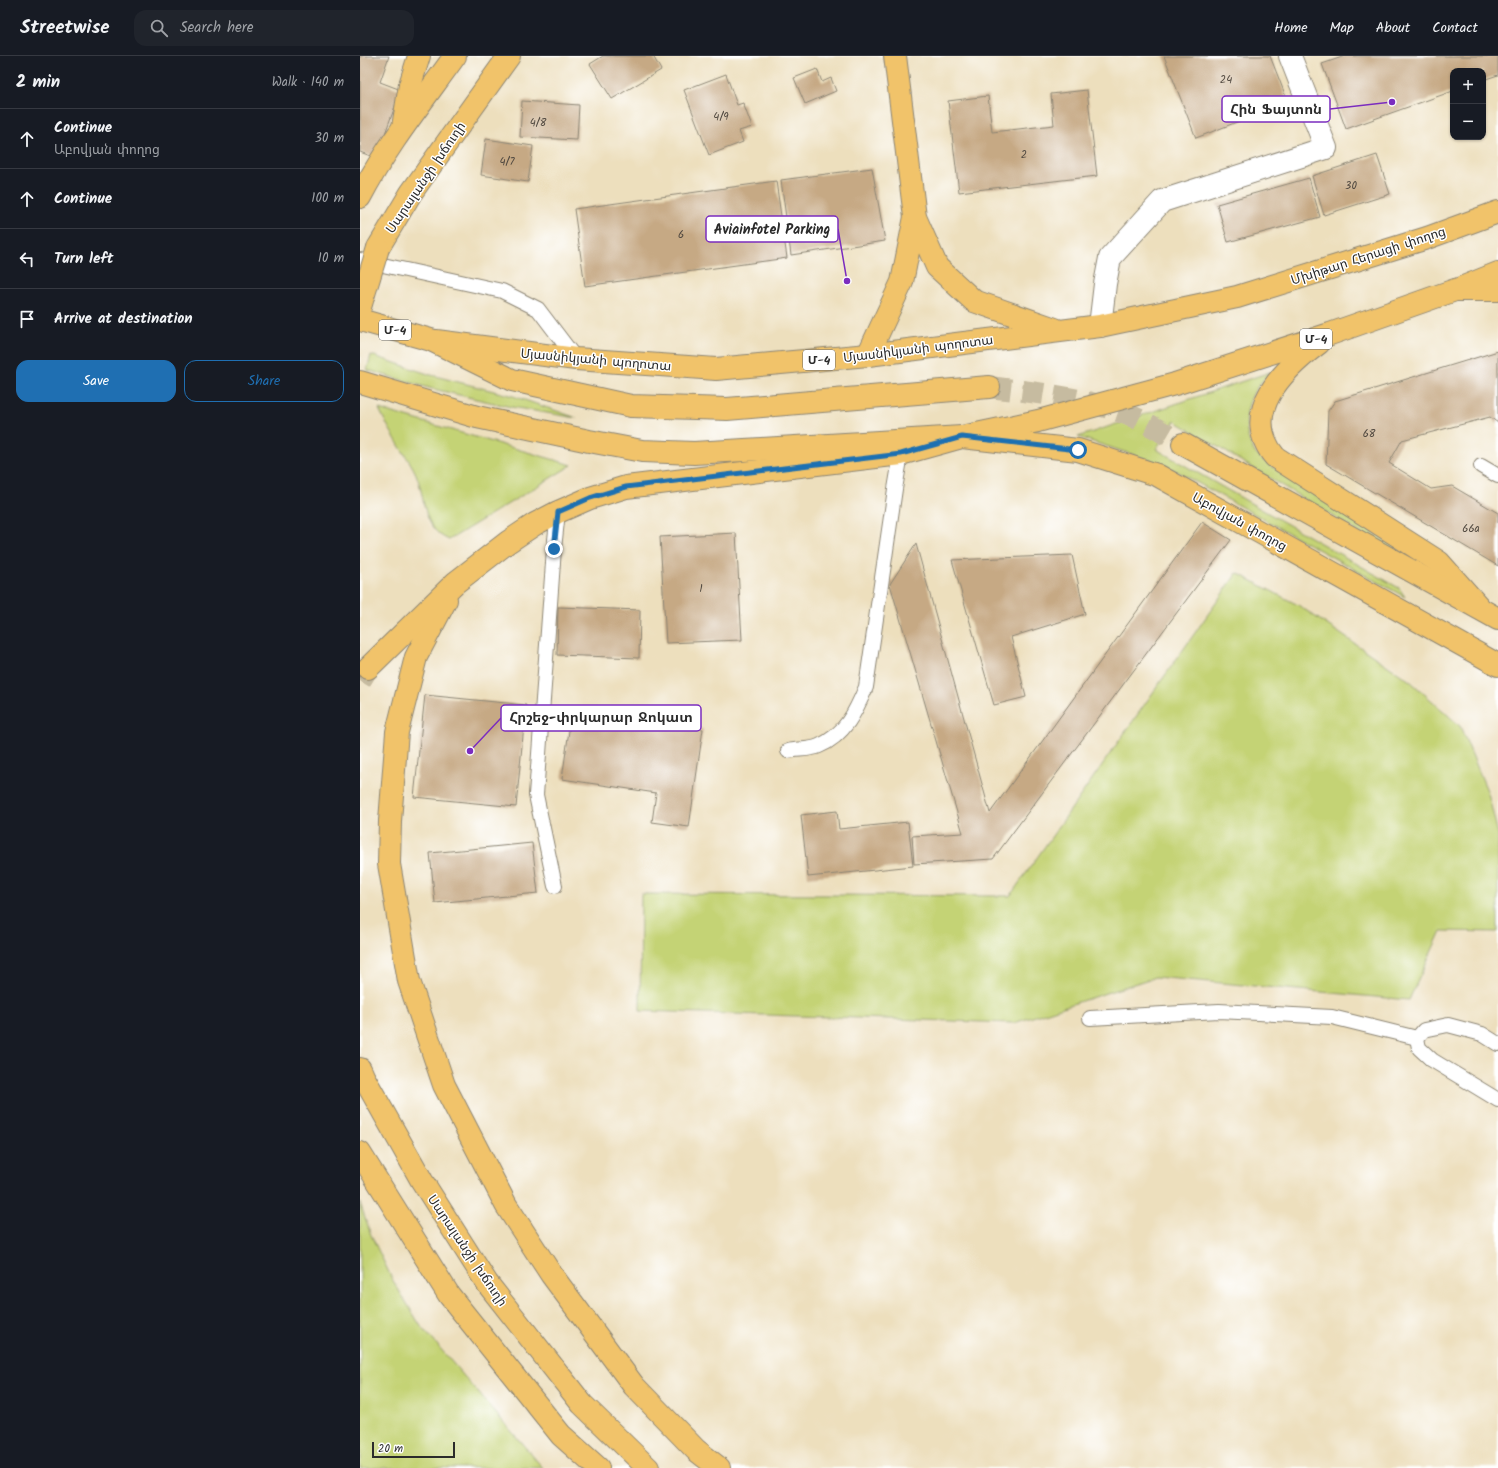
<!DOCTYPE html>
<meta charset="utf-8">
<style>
body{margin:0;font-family:Kalam,"Noto Sans Armenian",sans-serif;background:#20242c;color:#f1f3f6}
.controls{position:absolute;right:12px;top:12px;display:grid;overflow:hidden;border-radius:8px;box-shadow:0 1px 3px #0004}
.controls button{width:36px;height:36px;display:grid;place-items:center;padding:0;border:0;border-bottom:1px solid #363941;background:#171b24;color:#f1f3f6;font:20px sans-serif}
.scale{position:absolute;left:12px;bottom:10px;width:83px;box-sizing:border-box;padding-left:4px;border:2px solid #2b2b2b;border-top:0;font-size:11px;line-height:14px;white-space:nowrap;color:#2b2b2b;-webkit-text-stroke:3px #fff;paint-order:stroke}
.stop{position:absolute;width:12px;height:12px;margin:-9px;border:3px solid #1f6fb2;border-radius:50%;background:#fff}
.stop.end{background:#1f6fb2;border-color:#fff;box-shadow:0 1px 4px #0008}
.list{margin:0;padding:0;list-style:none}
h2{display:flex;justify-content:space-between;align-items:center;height:52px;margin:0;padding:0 16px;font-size:17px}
h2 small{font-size:13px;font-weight:400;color:#9ea1a6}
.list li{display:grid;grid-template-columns:26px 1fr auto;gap:12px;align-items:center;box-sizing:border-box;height:60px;padding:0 16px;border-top:1px solid #363941}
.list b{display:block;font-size:15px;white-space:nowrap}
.list p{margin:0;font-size:13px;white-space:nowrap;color:#9ea1a6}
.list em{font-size:13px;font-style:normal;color:#9ea1a6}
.actions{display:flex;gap:8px;padding:12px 16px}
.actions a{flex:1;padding:9px 0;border:1px solid #1f6fb2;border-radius:12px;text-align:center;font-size:14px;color:#1f6fb2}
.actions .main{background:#1f6fb2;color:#fff}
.icon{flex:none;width:22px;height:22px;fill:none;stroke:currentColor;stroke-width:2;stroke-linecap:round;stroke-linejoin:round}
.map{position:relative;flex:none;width:1138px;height:1412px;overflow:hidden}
header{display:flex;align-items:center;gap:24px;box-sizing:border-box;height:56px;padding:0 20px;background:#171b24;border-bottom:1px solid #363941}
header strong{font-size:19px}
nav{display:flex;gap:22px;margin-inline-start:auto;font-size:14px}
.search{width:280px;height:36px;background:#20242c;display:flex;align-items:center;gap:10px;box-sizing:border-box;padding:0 14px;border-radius:12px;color:#9ea1a6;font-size:15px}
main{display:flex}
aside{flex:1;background:#171b24}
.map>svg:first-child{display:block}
</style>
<header>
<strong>Streetwise</strong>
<div class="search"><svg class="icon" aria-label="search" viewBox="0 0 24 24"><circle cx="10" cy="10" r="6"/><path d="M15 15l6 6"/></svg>Search here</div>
<nav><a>Home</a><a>Map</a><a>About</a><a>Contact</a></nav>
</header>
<main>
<aside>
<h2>2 min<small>Walk · 140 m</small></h2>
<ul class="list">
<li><svg class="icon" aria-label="ahead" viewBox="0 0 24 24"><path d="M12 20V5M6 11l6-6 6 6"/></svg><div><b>Continue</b><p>Աբովյան փողոց</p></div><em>30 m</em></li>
<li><svg class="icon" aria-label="ahead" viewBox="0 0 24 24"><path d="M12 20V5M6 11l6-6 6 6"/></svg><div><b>Continue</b></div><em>100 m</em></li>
<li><svg class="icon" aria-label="left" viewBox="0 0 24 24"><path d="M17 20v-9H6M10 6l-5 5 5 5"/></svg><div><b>Turn left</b></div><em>10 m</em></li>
<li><svg class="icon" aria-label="arrive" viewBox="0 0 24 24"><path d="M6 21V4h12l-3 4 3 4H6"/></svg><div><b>Arrive at destination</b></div></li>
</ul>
<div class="actions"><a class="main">Save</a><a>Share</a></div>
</aside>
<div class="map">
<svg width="1138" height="1412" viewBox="0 0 1138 1412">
<rect width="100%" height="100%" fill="#fff"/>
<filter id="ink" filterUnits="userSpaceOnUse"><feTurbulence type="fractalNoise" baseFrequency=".025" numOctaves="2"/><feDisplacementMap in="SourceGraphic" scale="8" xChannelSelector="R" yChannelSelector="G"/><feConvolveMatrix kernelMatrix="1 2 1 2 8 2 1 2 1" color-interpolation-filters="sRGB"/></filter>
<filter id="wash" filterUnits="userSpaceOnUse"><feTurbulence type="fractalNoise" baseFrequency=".012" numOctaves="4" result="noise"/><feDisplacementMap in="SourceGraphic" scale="16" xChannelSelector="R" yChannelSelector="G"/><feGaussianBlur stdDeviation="0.9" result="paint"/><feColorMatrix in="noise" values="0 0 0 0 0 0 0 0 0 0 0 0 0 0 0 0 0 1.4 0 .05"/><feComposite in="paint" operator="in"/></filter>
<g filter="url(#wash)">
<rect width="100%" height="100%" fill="#eddfbd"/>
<g fill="#c4d375" stroke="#787f50">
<path d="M11,299L71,319L153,340L217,362L151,351L69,332L7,314Z"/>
<path d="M910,316C905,322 898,329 894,336C884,354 883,380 896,398C899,402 904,405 908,408L1067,512L1088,530L815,365L796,393L1039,532L1045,541L805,409L718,381Z"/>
<path d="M19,353L212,409L89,484C61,472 66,442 56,418C53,411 48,403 43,396C35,382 26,368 19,353Z"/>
<path d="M877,517L938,549L1050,625L1100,670L1128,737L1138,778V876L1081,875L1049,944L795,921L654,967L280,955L281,838L650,840Z"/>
<path d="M0,1147L11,1179L32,1223L60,1269L183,1412H0Z"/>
</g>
<g id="blocks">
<g fill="#c6a984">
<path d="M0,0H29L20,26L41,34L16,102L0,96Z"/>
<path d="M243,0H293L301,14L252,43L230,8Z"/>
<path d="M804,0H910L928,46L836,82Z"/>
<path d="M985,0H1138V19L1123,24V15H1093V35L986,73L962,8Z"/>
<path d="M457,13L462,26L471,22L476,35L445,48L434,22Z"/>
<path d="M366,18L377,49L383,47L392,71L379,75L383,86L349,99L324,34Z"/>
<path d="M727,34L737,120L599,136L588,45L628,40L632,76L694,69L691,38Z"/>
<path d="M162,45L219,49L217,84L160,81Z"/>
<path d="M126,83L173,90L168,126L121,119Z"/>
<path d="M1017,99L1030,138L964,159L952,120Z"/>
<path d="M512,112L525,185L431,199L421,124Z"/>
<path d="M949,122L960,161L868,186L857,148Z"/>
<path d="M416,125L427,202L225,230L214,153Z"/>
<path d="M1138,295V367L1130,361L1042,384L1029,407L1071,433L1092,430L1138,457V510L966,408L968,355L975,345Z"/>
<path d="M842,466L871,484L633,803L554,808L552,780L603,777L530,528L556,488L630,757Z"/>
<path d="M376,477L382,584L306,587L300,481Z"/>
<path d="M712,499L725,558L651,581L666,641L634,649L592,504Z"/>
<path d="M198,551L280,554L279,602L197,599Z"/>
<path d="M65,639L166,649L156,751L54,741Z"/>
<path d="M212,654L343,673L329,771L292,766L296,737L202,723Z"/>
<path d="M477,755L479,773L548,766L553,810L448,821L441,759Z"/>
<path d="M172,787L178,837L75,847L70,797Z"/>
</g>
</g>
</g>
<g filter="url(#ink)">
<use href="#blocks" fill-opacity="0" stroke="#8c8574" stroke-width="1"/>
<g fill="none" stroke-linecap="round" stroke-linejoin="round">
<path stroke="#c6bba0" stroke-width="22" stroke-dasharray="22 11" stroke-linecap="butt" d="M0,625L8,612"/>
<path stroke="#c6bba0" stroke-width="22" stroke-dasharray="22 11" stroke-linecap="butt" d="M629,331C679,337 731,342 778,363C793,370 808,380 823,388"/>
<defs>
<g id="service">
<path d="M0,204L142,235L178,253L216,303"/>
<path d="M1121,410L1138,420"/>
<path d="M428,695C438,693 450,694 459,690C485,679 496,655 506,631L535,433L541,398"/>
<path d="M195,830L176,739L194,493L198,456"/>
<path d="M730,962L859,955L972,961L1057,982"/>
<path d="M1138,988L1122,978L1088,969L1064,974L1057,982L1059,992L1072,1004L1138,1044"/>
</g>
<path id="minor" d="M740,270L745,228L750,202L802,145L966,92L930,0"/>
<g id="primary">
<path d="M535,0L555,161L577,211L614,245L695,273"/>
<path d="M0,141C26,91 62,46 95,0"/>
<path d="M18,192L51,137L149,0"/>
<path d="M1096,234L1138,217"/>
<path d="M76,285L216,303L356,313L508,299L740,270L877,241L1067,182L1138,156"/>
<path d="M508,299L542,226L555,161"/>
<path d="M86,544L56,601L37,676L30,765L29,808L49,925L84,1029L146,1149L191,1218L274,1330L336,1394L359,1412"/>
<path d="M8,612L95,527L148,486L175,468L198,456L230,442L266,431L541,398L602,381L718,394L797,419L1138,609"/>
<path d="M0,1013L4,1022L62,1125L127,1227L222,1348L288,1412"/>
<path d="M0,1097L89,1239L201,1379L238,1412"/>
</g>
<g id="trunk">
<path d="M43,71L50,29L59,0"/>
<path d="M0,264L71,284L152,324L271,350L367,353L629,331"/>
<path d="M959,287C924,313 878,357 915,401L1079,506L1119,551"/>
<path d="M0,326L117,361L229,385L282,395L334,397L602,381L678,365L815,328L970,278L1095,234H1138"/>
<path d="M823,388L1138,563"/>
</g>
</defs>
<use href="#service" stroke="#8c8574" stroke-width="16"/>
<use href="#minor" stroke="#8c8574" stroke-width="24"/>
<use href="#primary" stroke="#8c8574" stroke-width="24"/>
<use href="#trunk" stroke="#8c8574" stroke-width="24"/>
<use href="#service" stroke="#fff" stroke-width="14"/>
<use href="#minor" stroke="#fff" stroke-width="22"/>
<use href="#primary" stroke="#f1c36a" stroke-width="22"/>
<use href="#trunk" stroke="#f1c36a" stroke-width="22"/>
<defs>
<path id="primary-bridge" d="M0,251L18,192"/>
</defs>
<use href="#primary-bridge" stroke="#8c8574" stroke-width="24" stroke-linecap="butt"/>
<use href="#primary-bridge" stroke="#f1c36a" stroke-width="22"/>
</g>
</g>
<g fill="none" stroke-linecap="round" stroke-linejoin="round" filter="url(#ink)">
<path stroke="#1f6fb2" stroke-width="5" d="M194,493L198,456L230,442L266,431L541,398L602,381L718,394"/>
</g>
<g text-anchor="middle" stroke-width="3" stroke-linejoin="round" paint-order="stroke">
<g font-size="11" fill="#524a41">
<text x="866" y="27">24</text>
<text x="361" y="64">4/9</text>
<text x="178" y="70">4/8</text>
<text x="664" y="102">2</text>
<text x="147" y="109">4/7</text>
<text x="991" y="133">30</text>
<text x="321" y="182">6</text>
<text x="1009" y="381">68</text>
<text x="1111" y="476">66a</text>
<text x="341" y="536">1</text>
</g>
<g fill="#fff" stroke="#6b6b6b" stroke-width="1">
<rect x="19" y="264" width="32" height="20" rx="3"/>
<rect x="940" y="273" width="32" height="20" rx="3"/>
<rect x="443" y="294" width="32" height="20" rx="3"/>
</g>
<g font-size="12" font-weight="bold" fill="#2b2b2b">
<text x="35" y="278">Մ-4</text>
<text x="956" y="287">Մ-4</text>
<text x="459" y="308">Մ-4</text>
</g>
<g font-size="13" fill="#2b2b2b" stroke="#fff">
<text transform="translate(65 121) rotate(-56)" y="5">Սարալանջի խճուղի</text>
<text transform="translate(1008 199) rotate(-18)" y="5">Մխիթար Հերացի փողոց</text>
<text transform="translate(558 292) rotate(-7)" y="5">Մյասնիկյանի պողոտա</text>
<text transform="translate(236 303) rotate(5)" y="5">Մյասնիկյանի պողոտա</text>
<text transform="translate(880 465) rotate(29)" y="5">Աբովյան փողոց</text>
<text transform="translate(108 1194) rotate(56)" y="5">Սարալանջի խճուղի</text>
</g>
</g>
<path fill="none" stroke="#7b2cbf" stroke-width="1.5" d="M1032 46L970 53M487 225L478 173M110 695L141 662"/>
<g fill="#7b2cbf" stroke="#fff" stroke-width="1.5">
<circle cx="1032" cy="46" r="4"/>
<circle cx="487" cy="225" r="4"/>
<circle cx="110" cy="695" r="4"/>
</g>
<g fill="#fff" stroke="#7b2cbf" stroke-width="1.5">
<rect x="862" y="40" width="108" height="26" rx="4"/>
<rect x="346" y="160" width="132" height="26" rx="4"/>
<rect x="141" y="649" width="200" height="26" rx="4"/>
</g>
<g font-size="14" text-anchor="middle" font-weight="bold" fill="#2b2b2b">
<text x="916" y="58">Հին Ֆայտոն</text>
<text x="412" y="178">Aviainfotel Parking</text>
<text x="241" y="666">Հրշեջ-փրկարար Ջոկատ</text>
</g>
</svg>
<div class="controls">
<button>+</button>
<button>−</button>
</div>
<div class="scale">20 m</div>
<div class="stop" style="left:718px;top:394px"></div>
<div class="stop end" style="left:194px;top:493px"></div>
</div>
</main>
